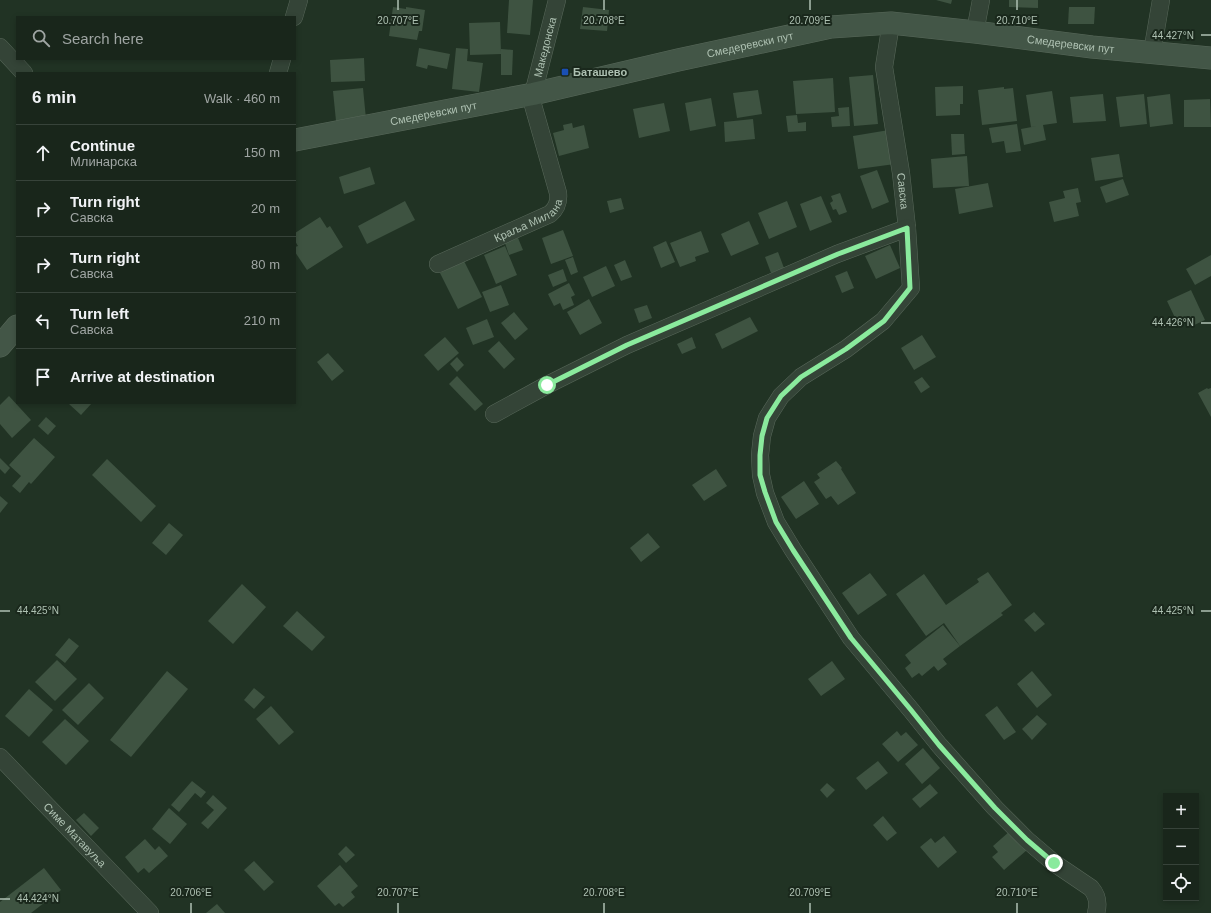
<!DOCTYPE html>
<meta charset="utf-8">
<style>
body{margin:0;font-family:Arial,sans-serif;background:#222e24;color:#f1f3f6}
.controls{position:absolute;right:12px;bottom:12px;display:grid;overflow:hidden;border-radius:0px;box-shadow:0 2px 6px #0003}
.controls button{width:36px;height:36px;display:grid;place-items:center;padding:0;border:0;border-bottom:1px solid #37433a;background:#19261b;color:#f1f3f6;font:20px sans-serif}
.stop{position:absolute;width:12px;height:12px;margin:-9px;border:3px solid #8aea9d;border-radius:50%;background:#fff}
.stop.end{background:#8aea9d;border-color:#fff;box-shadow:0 1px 4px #0008}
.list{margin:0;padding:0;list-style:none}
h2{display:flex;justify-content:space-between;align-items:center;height:52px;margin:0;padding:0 16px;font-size:17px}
h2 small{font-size:13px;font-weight:400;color:#9fa5a3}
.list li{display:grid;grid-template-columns:26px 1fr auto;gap:12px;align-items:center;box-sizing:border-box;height:56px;padding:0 16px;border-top:1px solid #37433a}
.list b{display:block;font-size:15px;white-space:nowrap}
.list p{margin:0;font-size:13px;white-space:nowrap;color:#9fa5a3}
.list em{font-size:13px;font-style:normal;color:#9fa5a3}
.icon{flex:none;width:22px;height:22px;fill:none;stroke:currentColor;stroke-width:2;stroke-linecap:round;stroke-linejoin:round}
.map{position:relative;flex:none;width:1211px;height:913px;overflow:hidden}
.search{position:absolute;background:#19261b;box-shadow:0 2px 6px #0003;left:16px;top:16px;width:280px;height:44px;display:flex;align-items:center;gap:10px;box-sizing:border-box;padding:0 14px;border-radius:0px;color:#9fa5a3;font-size:15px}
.panel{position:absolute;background:#19261b;box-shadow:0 2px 6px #0003;left:16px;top:72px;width:280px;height:332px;border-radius:0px}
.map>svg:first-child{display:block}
</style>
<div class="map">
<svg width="1211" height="913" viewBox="0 0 1211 913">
<rect width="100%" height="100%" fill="#213324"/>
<g fill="#3e5341">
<path d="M509,0H533L530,35L507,33Z"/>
<path d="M936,0H952L951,4Z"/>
<path d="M1009,0H1038V8L1009,7Z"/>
<path d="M393,7L406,9V7L425,10L422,31H419L417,40L389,36Z"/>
<path d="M583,7L609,10L607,31L580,29Z"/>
<path d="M1069,7H1095L1094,24H1068Z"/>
<path d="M500,22L501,54L470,55L469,23Z"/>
<path d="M419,48L450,54L447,69L428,65L427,69L416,66Z"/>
<path d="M456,48L468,49L467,61L483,63L479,92L452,89Z"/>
<path d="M501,49L513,50L512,75H501Z"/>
<path d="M364,58L365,81L331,82L330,60Z"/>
<path d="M873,75L878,124L854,126L849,77Z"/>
<path d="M833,78L835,112L796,114L793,81Z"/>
<path d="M963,86V104H960V115L936,116L935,87Z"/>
<path d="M1004,87V89L1013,88L1017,121L982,125L978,90Z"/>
<path d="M363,88L366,119L336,121L333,91Z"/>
<path d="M758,90L762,114L737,118L733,93Z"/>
<path d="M1052,91L1057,123L1043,125L1046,140L1024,145L1021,129L1037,126L1031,127L1026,95Z"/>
<path d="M1103,94L1106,121L1073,123L1070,97Z"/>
<path d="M1144,94L1147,124L1120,127L1116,97Z"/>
<path d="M1170,94L1173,124L1150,127L1147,97Z"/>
<path d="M711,98L716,126L690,131L685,103Z"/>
<path d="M1210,99L1211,127H1184V100Z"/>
<path d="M664,103L670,131L639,138L633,109Z"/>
<path d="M849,107L850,126L832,127L831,117L839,116L838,108Z"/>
<path d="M797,115L798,123L806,122V131L788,132L786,116Z"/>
<path d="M753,119L755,139L725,142L724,122Z"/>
<path d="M572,123L573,128L584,125L589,148L559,156L553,133L564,130L563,125Z"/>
<path d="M1017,124L1021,151L1006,153L1004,141L992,143L989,128Z"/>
<path d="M889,130L895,164L858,169L853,136Z"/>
<path d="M951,134H964L965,154L952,155Z"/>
<path d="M1119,154L1123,177L1095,181L1091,158Z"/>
<path d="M967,156L969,186L933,188L931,159Z"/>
<path d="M370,167L375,184L344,194L339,177Z"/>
<path d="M877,170L889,202L872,209L860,176Z"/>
<path d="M1123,179L1129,195L1106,203L1100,187Z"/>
<path d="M988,183L993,207L959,214L955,189Z"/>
<path d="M1078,188L1081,202L1076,203L1079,216L1054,222L1049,202L1065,198L1063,191Z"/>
<path d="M840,193L847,212L839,215L836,209L833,210L830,203L833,201L831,196Z"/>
<path d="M821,196L832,222L810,231L800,204Z"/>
<path d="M621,198L624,209L610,213L607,201Z"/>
<path d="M405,201L415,220L367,244L358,226Z"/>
<path d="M787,201L797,227L769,239L758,213Z"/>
<path d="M320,217L327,228L330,226L343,247L307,270L295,252V247L298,246L295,241V233Z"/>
<path d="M749,221L759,244L731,256L721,234Z"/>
<path d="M563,230L573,256L551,264L542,238Z"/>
<path d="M701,231L709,252L695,257L696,261L680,267L670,243Z"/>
<path d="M518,238L523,250L509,255L505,243Z"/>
<path d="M666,241L675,262L661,268L653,247Z"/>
<path d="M890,245L900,268L876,279L865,256Z"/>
<path d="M505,246L517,275L496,284L484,255Z"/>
<path d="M778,252L784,268L771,273L765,257Z"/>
<path d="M1211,255V276L1195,285L1186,269Z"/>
<path d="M573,257L578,272L571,275L565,260Z"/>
<path d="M625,260L632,277L621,281L614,265Z"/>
<path d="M464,261L482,297L458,309L440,273Z"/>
<path d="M606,266L615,286L592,297L583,277Z"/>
<path d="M563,269L567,281L553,287L548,275Z"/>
<path d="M847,271L854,288L842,293L835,276Z"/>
<path d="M569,283L575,295L571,297L574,305L563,310L560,303L554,306L548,294Z"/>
<path d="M501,285L509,305L490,312L482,292Z"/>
<path d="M1191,290L1205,320L1190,327L1187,322L1179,326L1167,301Z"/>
<path d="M589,299L602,323L580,335L567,312Z"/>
<path d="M647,305L652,318L639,323L634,309Z"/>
<path d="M514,312L528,329L515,340L501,323Z"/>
<path d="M750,317L758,331L722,349L715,334Z"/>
<path d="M487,319L494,337L473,345L466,328Z"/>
<path d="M922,335L936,357L914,370L901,348Z"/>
<path d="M445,337L459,353L438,371L424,355Z"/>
<path d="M692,337L696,348L682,354L677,344Z"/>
<path d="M499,341L515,359L504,369L488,351Z"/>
<path d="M328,353L344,371L332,381L317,362Z"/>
<path d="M457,357L464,365L457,372L450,364Z"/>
<path d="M457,376L483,404L475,411L449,384Z"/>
<path d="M922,377L930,387L921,393L914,382Z"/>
<path d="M1207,388L1208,389L1211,388V417L1198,393Z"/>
<path d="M9,396L31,420L12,438L0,424V405Z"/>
<path d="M70,403H92L81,415L69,404Z"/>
<path d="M46,417L56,426L48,435L38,426Z"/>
<path d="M34,438L55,457L31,484L29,482L20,493L12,486L21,476L9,465Z"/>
<path d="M0,458L10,468L5,474L0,469Z"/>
<path d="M107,459L156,506L141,522L92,475Z"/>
<path d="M836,461L842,468L841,469L856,493L838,505L831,496L826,499L814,482L820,478L817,474Z"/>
<path d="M716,469L727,486L704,501L692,485Z"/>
<path d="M804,481L819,504L796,519L781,497Z"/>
<path d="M0,496L8,503L0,513Z"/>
<path d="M169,523L183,535L166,555L152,543Z"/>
<path d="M648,533L660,547L641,562L630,548Z"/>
<path d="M988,572L1012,605L1001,613L1003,615L960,646L944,623L926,636L896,594L924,574L946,605L979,582L977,579Z"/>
<path d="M870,573L887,595L858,615L842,593Z"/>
<path d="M242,584L266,607L233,644L208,621Z"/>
<path d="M297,611L325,637L312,651L283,626Z"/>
<path d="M1034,612L1045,624L1035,632L1024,620Z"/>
<path d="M943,625L960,646L943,659L947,664L938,671L934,666L922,676L919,673L912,678L905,668L911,663L905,655Z"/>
<path d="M69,638L79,646L65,663L55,655Z"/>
<path d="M57,660L77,679L55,701L35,682Z"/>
<path d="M832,661L845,679L821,696L808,679Z"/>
<path d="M167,671L188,689L131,757L110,740Z"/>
<path d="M1032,671L1052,695L1037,708L1017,684Z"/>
<path d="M89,683L104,698L78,725L62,710Z"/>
<path d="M254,688L265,697L254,709L244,700Z"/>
<path d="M29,689L53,710L29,737L5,716Z"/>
<path d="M271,706L294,732L279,745L256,719Z"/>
<path d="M997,706L1016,732L1004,740L985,715Z"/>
<path d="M1037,715L1047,724L1032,740L1022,729Z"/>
<path d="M65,719L89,741L66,765L42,742Z"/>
<path d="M897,731L901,736L906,732L918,745L898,762L882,744Z"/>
<path d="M923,748L940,768L922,784L905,764Z"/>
<path d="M878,761L888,773L866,790L856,778Z"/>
<path d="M192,781L206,792L201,798L195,793L179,812L171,805Z"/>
<path d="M827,783L835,790L827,798L820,790Z"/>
<path d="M930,784L938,793L920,808L912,799Z"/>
<path d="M213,795L227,808L208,829L201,823L214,810L206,803Z"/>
<path d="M169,808L187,824L170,844L152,829Z"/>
<path d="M84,813L99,828L91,836L76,820Z"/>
<path d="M883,816L897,833L887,841L873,825Z"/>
<path d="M1010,831L1027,850L1004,870L992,857L998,852L993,846Z"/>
<path d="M944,836L957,852L938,868L920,847L931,838L935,843Z"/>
<path d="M145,839L155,850L159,846L168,856L149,873L144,868L138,873L125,857Z"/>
<path d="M346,846L355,855L346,863L338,854Z"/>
<path d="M254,861L274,882L264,891L244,870Z"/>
<path d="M340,865L358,886L351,892L355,897L343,907L339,903L335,906L317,886Z"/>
<path d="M44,868L61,890L31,913H0V902Z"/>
<path d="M217,904L225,913H206Z"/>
</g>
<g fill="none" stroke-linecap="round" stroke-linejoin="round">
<defs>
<g id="street">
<path d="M294,17L299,0"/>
<path id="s1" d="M891,23L884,67L901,173L907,228L911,288L883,321L846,349L801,377L781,396L767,418L762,436L760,455L761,475L765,493L776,522L793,550L851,638L911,710L939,745L995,808L1027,840L1054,863L1091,888C1097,895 1099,903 1096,913"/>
<path d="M975,32L981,0"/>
<path d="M0,47L24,73"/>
<path d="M1152,53L1161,0"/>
<path d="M278,73L282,59"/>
<path id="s2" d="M438,264L550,214C557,208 559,202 558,193L533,105V94L557,0"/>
<path d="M494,414L547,385L627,345L837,254L907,228"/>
<path id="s3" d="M0,757L150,913"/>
</g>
<g id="secondary">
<path id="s4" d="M295,140L533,94L678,60L831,27L891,23L975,32L1092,47L1211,58"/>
<path d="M0,346L17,326"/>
</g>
</defs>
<use href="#street" stroke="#58685a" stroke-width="18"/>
<use href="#secondary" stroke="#58685a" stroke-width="23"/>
<use href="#street" stroke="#344437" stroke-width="17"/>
<use href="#secondary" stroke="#435647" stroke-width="22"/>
</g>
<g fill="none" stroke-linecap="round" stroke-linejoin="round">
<path stroke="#8aea9d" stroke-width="5" d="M547,385L627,345L838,254L907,228L910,288L884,321L846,349L801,377L781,396L767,418L762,436L760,455V475L765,492L776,522L793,550L851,638L911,710L939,745L995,808L1027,840L1054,863"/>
</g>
<path fill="none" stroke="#aec1b2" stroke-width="1.5" d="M398,0V10M604,0V10M810,0V10M1017,0V10M1201,35H1211M1201,323H1211M0,611H10M1201,611H1211M0,899H10M191,903V913M398,903V913M604,903V913M810,903V913M1017,903V913"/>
<rect fill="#1a4fb4" stroke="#1a281c" stroke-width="1.5" x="561" y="68" width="8" height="8" rx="2"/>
<g text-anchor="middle" stroke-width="4" stroke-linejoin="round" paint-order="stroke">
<g font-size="11" fill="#aec1b2" stroke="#1a281c">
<text dy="4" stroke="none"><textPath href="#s4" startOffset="465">Смедеревски пут</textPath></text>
<text dy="4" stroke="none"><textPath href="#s4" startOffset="789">Смедеревски пут</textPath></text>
<text dy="4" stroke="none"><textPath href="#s2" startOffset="297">Македонска</textPath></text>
<text dy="4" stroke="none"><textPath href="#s4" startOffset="141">Смедеревски пут</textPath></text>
<text dy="4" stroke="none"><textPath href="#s1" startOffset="170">Савска</textPath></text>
<text dy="4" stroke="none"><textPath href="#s2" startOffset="101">Краља Милана</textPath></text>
<text dy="4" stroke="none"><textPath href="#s3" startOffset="108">Симе Матавуља</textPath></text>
</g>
<g font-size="11" font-weight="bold" fill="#aec1b2" stroke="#1a281c" text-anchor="start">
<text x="573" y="76">Баташево</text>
</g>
</g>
<g font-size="10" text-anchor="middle" fill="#aec1b2" stroke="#1a281c" stroke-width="4" stroke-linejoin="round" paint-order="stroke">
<text x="398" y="24">20.707°E</text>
<text x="604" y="24">20.708°E</text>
<text x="810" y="24">20.709°E</text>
<text x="1017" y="24">20.710°E</text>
<text x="1173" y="39">44.427°N</text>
<text x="1173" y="326">44.426°N</text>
<text x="38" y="614">44.425°N</text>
<text x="1173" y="614">44.425°N</text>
<text x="191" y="896">20.706°E</text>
<text x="398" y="896">20.707°E</text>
<text x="604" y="896">20.708°E</text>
<text x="810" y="896">20.709°E</text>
<text x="1017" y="896">20.710°E</text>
<text x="38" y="902">44.424°N</text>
</g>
</svg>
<div class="controls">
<button>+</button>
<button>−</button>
<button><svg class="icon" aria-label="locate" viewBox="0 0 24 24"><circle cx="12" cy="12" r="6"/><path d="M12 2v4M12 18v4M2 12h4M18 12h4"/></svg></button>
</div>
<div class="stop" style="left:547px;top:385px"></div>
<div class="stop end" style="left:1054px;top:863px"></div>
<div class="search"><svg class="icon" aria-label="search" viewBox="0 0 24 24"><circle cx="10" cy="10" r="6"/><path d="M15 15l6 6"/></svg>Search here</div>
<section class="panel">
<h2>6 min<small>Walk · 460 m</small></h2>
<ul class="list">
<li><svg class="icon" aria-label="ahead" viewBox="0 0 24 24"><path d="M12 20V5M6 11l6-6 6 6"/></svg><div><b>Continue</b><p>Млинарска</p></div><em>150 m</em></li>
<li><svg class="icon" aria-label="right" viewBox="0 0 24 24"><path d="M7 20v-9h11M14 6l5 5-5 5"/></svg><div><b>Turn right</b><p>Савска</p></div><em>20 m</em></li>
<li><svg class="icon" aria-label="right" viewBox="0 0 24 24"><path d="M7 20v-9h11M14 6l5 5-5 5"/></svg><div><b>Turn right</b><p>Савска</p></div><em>80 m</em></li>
<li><svg class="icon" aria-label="left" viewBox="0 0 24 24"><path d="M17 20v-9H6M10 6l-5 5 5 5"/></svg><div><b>Turn left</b><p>Савска</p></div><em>210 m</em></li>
<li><svg class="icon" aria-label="arrive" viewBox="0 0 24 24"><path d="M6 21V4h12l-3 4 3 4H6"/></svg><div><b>Arrive at destination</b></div></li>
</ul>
</section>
</div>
